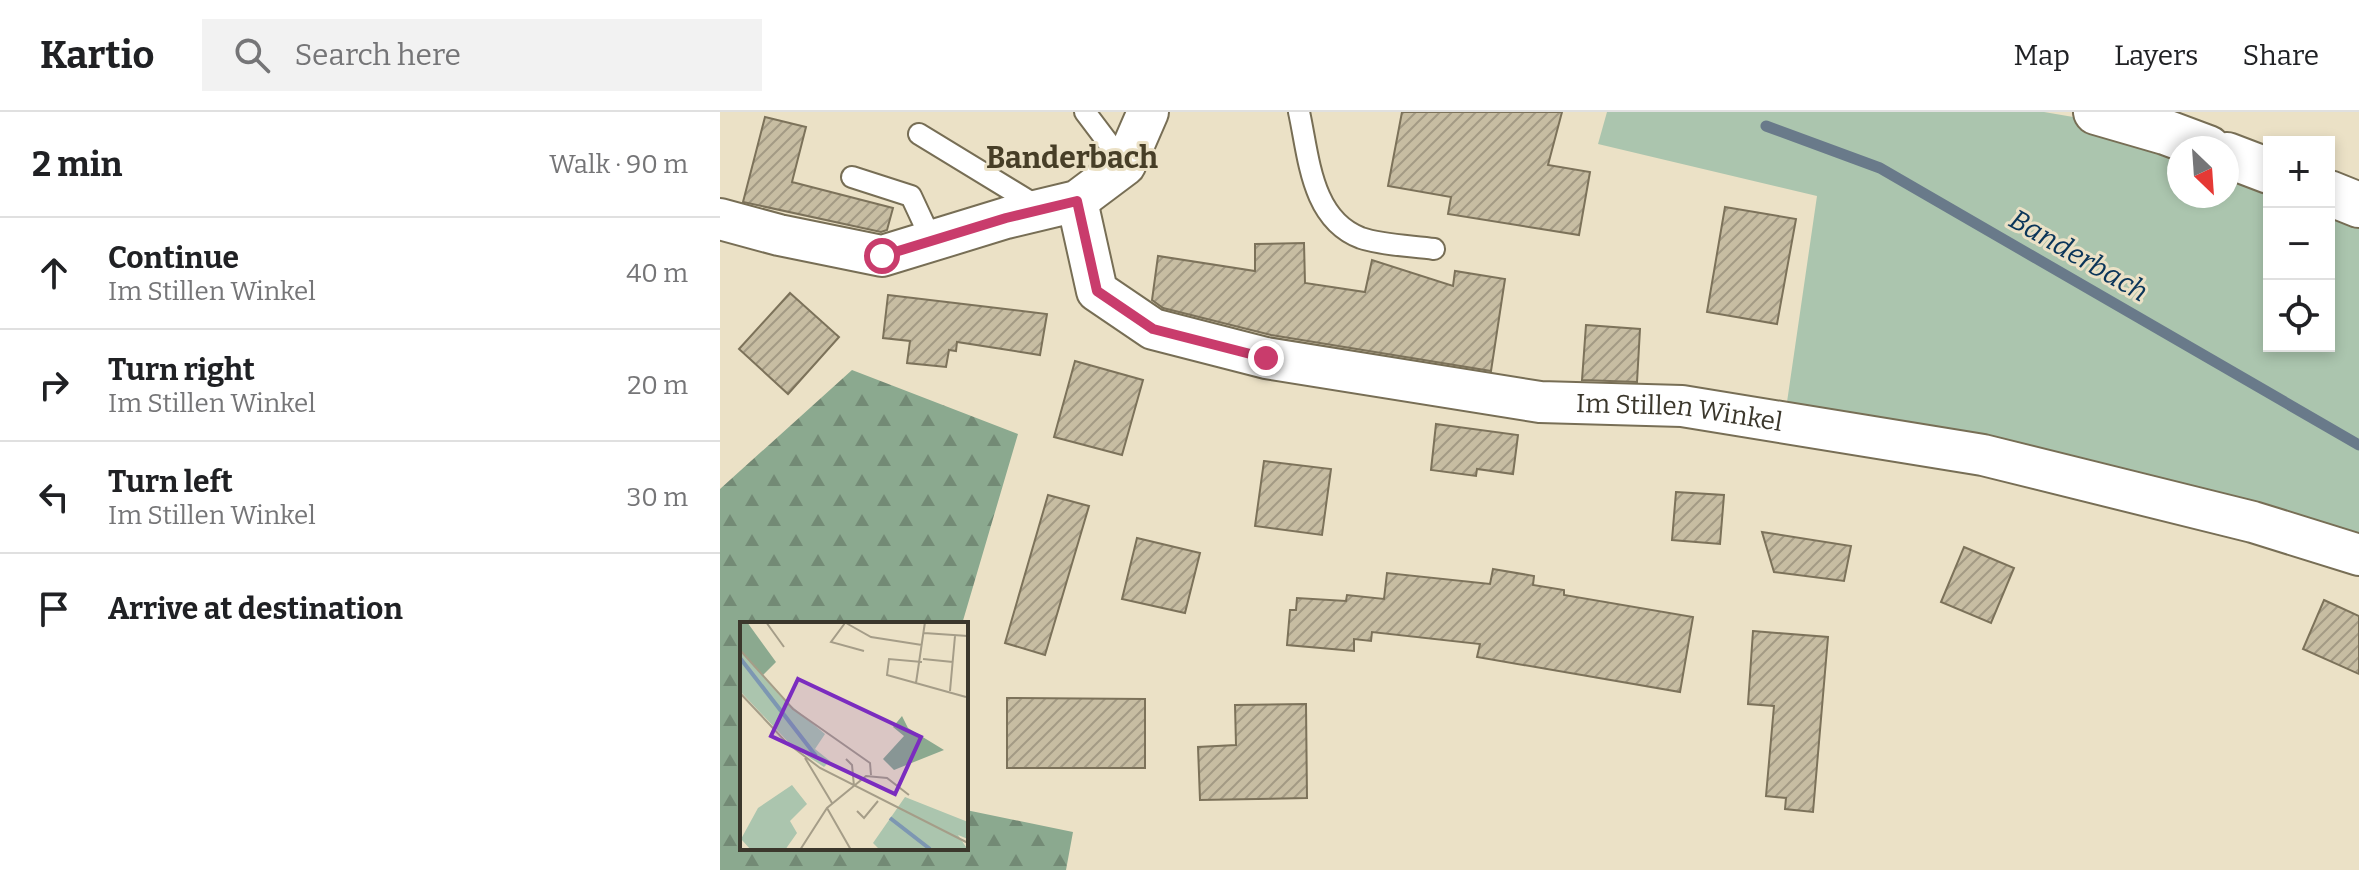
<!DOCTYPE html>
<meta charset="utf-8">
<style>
body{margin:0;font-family:Bitter,serif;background:#f2f2f2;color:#202124}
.controls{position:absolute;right:24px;top:24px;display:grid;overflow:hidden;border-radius:0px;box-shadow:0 4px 12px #0003}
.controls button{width:72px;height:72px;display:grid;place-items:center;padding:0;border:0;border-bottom:2px solid #e0e0e0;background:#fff;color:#202124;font:40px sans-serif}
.compass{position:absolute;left:1447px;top:24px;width:72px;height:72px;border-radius:50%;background:#fff;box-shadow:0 4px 12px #0003;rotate:155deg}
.stop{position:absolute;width:24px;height:24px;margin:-18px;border:6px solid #c93c6c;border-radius:50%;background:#fff}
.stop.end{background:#c93c6c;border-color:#fff;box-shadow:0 2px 8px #0008}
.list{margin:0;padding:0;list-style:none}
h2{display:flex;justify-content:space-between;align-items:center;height:104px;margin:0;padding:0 32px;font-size:34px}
h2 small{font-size:26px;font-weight:400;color:#757577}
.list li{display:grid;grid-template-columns:52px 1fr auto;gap:24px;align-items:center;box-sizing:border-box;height:112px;padding:0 32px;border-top:2px solid #e0e0e0}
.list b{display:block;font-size:30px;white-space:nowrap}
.list p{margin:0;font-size:26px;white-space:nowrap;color:#757577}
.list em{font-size:26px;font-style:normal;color:#757577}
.icon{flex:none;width:44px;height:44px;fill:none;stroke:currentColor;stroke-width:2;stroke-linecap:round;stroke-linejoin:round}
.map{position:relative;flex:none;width:1639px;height:758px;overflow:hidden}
header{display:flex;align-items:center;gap:48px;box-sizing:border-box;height:112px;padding:0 40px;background:#fff;border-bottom:2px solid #e0e0e0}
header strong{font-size:38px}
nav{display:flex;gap:44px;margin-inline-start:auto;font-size:28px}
.search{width:560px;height:72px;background:#f2f2f2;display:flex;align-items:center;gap:20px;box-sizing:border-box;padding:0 28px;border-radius:0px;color:#757577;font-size:30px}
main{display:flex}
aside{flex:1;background:#fff}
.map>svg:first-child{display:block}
</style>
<header>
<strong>Kartio</strong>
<div class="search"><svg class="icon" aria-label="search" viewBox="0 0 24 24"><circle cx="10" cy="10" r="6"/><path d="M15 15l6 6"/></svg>Search here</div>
<nav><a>Map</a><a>Layers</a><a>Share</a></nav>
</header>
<main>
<aside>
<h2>2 min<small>Walk · 90 m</small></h2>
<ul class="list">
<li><svg class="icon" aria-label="ahead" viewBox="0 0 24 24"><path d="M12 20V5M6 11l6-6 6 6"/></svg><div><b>Continue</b><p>Im Stillen Winkel</p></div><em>40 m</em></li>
<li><svg class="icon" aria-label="right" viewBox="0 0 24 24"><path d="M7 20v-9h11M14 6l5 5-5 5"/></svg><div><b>Turn right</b><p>Im Stillen Winkel</p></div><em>20 m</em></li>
<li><svg class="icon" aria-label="left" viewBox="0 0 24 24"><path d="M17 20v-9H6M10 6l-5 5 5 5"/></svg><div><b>Turn left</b><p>Im Stillen Winkel</p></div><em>30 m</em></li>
<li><svg class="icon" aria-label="arrive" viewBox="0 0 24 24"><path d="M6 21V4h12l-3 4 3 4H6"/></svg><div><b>Arrive at destination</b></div></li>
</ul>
</aside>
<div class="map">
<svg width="1639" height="758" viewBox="0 0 1639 758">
<defs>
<pattern id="forest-firs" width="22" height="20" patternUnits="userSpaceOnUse" patternTransform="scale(2)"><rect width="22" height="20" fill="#8ba98f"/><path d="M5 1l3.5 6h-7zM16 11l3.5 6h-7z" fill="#738a75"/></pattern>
<pattern id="building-hatch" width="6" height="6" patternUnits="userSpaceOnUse" patternTransform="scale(2)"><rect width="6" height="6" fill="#c7bda2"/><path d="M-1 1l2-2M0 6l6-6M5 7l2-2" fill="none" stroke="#a39a84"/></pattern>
</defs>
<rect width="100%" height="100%" fill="#ebe1c6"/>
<path fill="#abc5ae" d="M887,0H1324L1365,7L1459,42V84H1507V59L1549,74V234H1609V96L1639,108V450L1066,297L1097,84L878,32Z"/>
<path fill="url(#forest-firs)" d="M132,258L298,322L242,512H22V736H246V698L353,720L346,758H0V377Z"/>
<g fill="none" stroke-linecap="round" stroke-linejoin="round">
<path stroke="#697a8a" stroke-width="11" d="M1046,14L1160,56L1639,333"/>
</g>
<g fill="url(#building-hatch)" stroke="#7c725a" stroke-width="2">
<path d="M682,0H842L828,53L870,60L859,123L728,102L731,85L668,74Z"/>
<path d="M45,5L86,15L72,70L173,96L167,118L161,120L23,90Z"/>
<path d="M1005,95L1076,107L1057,212L987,200Z"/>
<path d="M584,131L585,171L645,180L652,148L733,174L735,159L785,167L771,259L551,223L443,196L432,188L438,144L535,159V132Z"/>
<path d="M70,181L119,225L68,282L19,237Z"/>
<path d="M168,183L327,202L320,243L237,230L236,239L229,238L226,255L187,251L190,229L163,226Z"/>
<path d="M866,213L920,217L917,270L862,268Z"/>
<path d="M355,249L423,268L402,343L334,325Z"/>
<path d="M716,312L798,323L793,362L757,357L756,364L711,358Z"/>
<path d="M544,349L611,357L602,423L535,414Z"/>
<path d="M956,380L1004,383L1000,432L952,428Z"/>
<path d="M328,383L369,394L325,543L285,531Z"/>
<path d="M1042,420L1131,434L1124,469L1054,460Z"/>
<path d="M417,426L480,441L465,501L402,487Z"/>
<path d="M1244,435L1294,456L1271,511L1221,490Z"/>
<path d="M773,457L814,464L813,473L844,478V483L973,505L960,580L757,545L760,532L652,520L651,529L634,527V539L567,533L570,498H576L577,486L626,489L627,483L664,487L667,461L770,472Z"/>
<path d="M1604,488L1639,504V562L1583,537Z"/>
<path d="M1033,519L1108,525L1093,700L1065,697L1066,686L1046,684L1054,594L1028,592Z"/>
<path d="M287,586L425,587V656H287Z"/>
<path d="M586,592L587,686L480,688L478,635L516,633L515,593Z"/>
</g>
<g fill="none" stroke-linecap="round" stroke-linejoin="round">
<defs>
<g id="service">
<path d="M365,0L405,53"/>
<path d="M579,0C589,45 591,107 641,126C661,133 693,134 714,137"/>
<path d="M199,22L322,97"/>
<path d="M132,65L191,84L212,129"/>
</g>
<g id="minor">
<path id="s1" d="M357,89L377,179L433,217L546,246L820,290L962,294L1263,343L1533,410L1639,443"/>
<path d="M0,107L59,123L162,144L286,106L357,89L405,53L428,0"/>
</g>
<g id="tertiary">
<path d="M1376,0L1445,20L1488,36"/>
<path d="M1507,43L1549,59"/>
<path d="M1609,81L1639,93"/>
</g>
</defs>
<use href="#service" stroke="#776e55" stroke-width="24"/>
<use href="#minor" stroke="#776e55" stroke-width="44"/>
<use href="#tertiary" stroke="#776e55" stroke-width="48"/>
<use href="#service" stroke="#fff" stroke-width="20"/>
<use href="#minor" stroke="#fff" stroke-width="40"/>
<use href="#tertiary" stroke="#fff" stroke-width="44"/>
</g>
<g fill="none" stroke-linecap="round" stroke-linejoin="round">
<path stroke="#c93c6c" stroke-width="10" d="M162,144L286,106L357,89L377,179L433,217L546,246"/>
</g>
<g text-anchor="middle" stroke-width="6" stroke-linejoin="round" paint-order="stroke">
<g font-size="26" fill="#3b372c" stroke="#ebe1c6">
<text dy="9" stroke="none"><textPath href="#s1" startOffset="694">Im Stillen Winkel</textPath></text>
</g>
<g font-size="28" font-style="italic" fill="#0a3559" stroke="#ebe1c6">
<text transform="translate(1359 143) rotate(30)" y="10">Banderbach</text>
</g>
<g font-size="30" font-weight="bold" fill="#473e27" stroke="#ebe1c6">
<text x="352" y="56">Banderbach</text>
</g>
</g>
<g transform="translate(20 510)">
<rect width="228" height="228" fill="#ebe1c6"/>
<path d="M0,28L42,76L85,112L75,127L90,139L84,145L52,124L0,69ZM52,163L67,182L50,199L57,211L45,228H11L1,217L18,186ZM165,175L228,200V217L218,213L228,228H140L133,221Z" fill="#abc5ae"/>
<path d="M0,0H7L36,40L23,53L0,28ZM162,94L168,106L204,128L154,148L143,137L164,114L153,105Z" fill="#8ba98f"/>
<path fill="none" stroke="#7d97b2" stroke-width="4" d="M0,36L76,134M150,196L190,227"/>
<path fill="none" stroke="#a59d88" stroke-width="2" d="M26,0L44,25M105,1L91,20L124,29M106,1L131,15L182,23M184,11L228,14M0,28L53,87L130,141L131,153M183,37L213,40M182,40L149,37L147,53L226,75M176,61L185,0M210,69L215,14M0,71L46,120L80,146L228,221M65,136L92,181M106,137L112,143L114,164M87,186L111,228M117,189L124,196L138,179M60,228L87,186L126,154L147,156L169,173"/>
<path fill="#7b2cbf" fill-opacity="0.15" stroke="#7b2cbf" stroke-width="4" d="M58,57L181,115L155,172L31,114Z"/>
<rect width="228" height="228" fill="none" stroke="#3b372c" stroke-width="4"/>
</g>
</svg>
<div class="controls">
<button>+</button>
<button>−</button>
<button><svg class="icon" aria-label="locate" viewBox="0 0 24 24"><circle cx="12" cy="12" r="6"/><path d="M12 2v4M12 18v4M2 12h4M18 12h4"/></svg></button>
</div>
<svg class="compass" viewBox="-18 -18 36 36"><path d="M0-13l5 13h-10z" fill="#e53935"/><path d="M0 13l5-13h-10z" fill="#757577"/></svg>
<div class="stop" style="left:162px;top:144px"></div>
<div class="stop end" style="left:546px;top:246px"></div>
</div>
</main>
